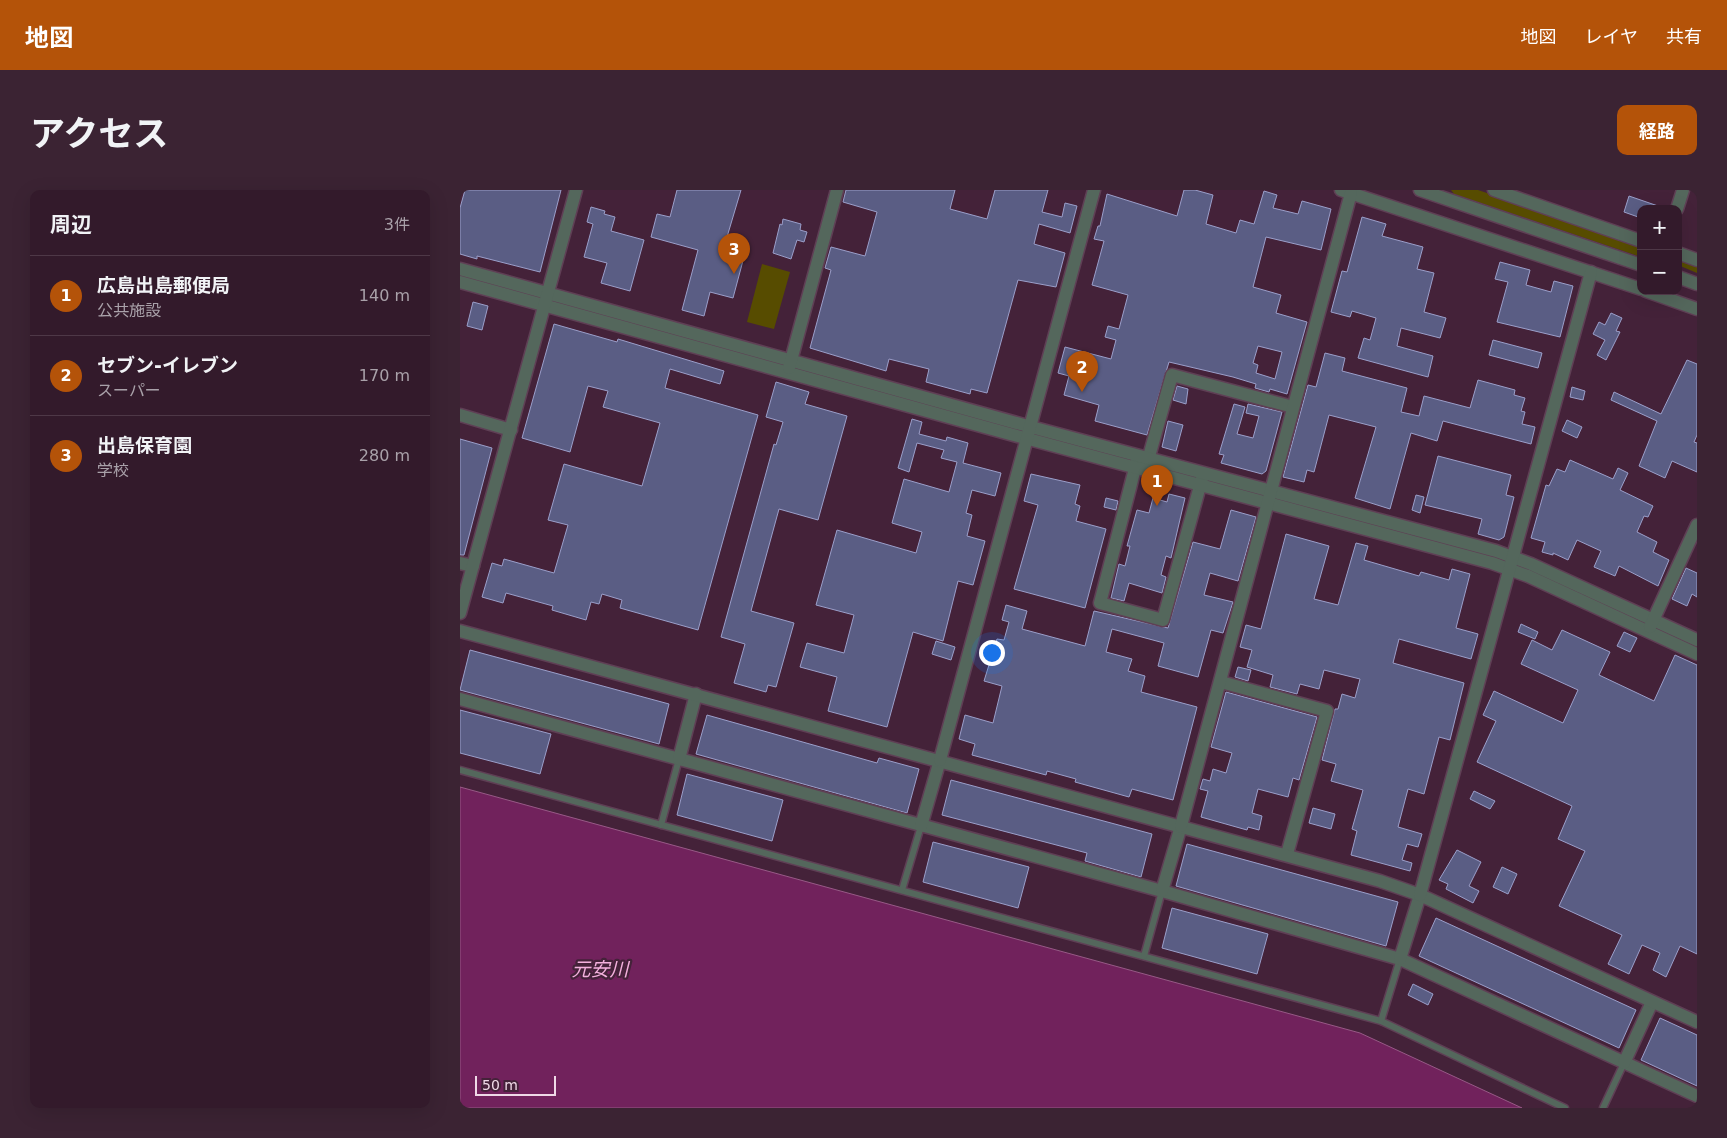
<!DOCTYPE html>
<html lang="ja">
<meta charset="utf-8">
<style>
body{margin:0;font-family:"DejaVu Sans","Noto Sans JP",sans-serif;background:#3b2333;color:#f1f3f6}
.controls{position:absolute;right:15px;top:15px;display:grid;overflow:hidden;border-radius:10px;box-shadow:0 5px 20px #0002}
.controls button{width:45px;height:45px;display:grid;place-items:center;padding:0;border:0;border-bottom:1px solid #4e3847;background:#331a2b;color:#f1f3f6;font:25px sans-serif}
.scale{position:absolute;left:15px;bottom:12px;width:81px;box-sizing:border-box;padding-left:5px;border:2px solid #efd9e7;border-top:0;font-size:14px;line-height:18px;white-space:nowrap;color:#efd9e7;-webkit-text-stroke:4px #442239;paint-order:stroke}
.you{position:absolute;left:531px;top:462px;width:18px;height:18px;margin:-12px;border:4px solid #fff;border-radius:50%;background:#1a73e8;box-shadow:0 0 0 8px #1a73e833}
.badge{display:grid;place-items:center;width:32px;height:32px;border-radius:50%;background:#b45309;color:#fff;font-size:16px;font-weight:700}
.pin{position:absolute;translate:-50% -41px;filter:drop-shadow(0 1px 2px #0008)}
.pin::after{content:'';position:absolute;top:26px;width:18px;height:15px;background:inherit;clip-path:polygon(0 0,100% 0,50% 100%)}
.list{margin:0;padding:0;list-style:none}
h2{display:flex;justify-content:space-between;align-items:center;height:65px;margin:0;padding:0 20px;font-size:21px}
h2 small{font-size:16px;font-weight:400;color:#a9a1a9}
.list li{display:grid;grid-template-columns:32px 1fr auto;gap:15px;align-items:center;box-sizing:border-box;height:80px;padding:0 20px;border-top:1px solid #4e3847}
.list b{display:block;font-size:19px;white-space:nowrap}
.list p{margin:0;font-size:16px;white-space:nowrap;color:#a9a1a9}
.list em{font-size:16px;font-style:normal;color:#a9a1a9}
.map{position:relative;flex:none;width:1237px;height:918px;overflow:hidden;border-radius:10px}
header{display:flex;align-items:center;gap:30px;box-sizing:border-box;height:70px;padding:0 25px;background:#b45309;color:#fff}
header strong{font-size:24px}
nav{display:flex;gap:28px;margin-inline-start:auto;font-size:18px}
.intro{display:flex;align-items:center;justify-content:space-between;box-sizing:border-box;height:120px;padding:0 30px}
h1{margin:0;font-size:35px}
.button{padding:12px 22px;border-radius:10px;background:#b45309;color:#fff;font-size:18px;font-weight:700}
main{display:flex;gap:30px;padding:0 30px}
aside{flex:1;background:#331a2b;border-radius:10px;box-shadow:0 5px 20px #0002}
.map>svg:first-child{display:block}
</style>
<header>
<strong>地図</strong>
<nav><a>地図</a><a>レイヤ</a><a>共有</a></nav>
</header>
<div class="intro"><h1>アクセス</h1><a class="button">経路</a></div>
<main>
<aside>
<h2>周辺<small>3件</small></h2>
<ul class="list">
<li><span class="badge">1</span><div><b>広島出島郵便局</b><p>公共施設</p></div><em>140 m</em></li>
<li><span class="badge">2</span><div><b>セブン-イレブン</b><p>スーパー</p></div><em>170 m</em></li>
<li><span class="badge">3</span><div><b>出島保育園</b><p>学校</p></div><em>280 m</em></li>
</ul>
</aside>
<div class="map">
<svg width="1237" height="918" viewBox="0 0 1237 918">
<rect width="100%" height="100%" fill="#442239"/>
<g fill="#574c00">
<path d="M991,0H1018L1181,55V67L994,4Z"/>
<path d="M1218,69L1237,75V83L1218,75Z"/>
<path d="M302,74L330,82L314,139L287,132Z"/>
</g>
<path fill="#71225c" stroke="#975986" d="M0,597L900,843L1062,918H0Z"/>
<g fill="#5a5d84" stroke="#9b9fca" fill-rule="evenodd">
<path d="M5,0H101L80,82L17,66V69L0,64V18Z"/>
<path d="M217,0H281L264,57L285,63L273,108L250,102L244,126L222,120L238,60L191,47L197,24L210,27Z"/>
<path d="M386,0H495L490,19L527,29L535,0H588L582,22L602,27L605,13L617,16L610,43L579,34L574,54L605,63L596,97L558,90L527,203L511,199L510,204L466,192L469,179L429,169L426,181L350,158L371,80L365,78L371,57L405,66L417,22L383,12Z"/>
<path d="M724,0H735L753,5L746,34L776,43L780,30L794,34L804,1L817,5L813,18L838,24L842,11L871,19L861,60L806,47L793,97L821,105L816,123L847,132L827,204L810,199L809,202L795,198L796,194L773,187L709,172L687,245L635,231L639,215L604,205L609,186L598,183L605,157L651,169L656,150L645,147L648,136L659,139L668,105L632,95L644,51L634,49L638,36H640L647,4L717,26ZM798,156L822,162L815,189L796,183L798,175L793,173Z"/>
<path d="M1169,6L1201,17V19H1181V28L1164,22Z"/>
<path d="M131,17L145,21L144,24L155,27L151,41L184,50L170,101L141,93L147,73L124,67L133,34L127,32Z"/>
<path d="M902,27L926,34L922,46L963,57L957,79L974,83L964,122L986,128L980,148L941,138L937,156L973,166L968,187L898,168L904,148L910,150L916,128L892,121L890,127L871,122L882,81L887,82Z"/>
<path d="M323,29L341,34L340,40L347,42L344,52L337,50L331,69L313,63L320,34L322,35Z"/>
<path d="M1040,72L1070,80L1066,95L1091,102L1094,91L1113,96L1100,147L1037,132L1048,92L1035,89Z"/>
<path d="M13,112L28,116L22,140L7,136Z"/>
<path d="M1151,123L1162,128L1156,141L1160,142L1146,170L1137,165L1145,150L1133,144L1139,132L1145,135Z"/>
<path d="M94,134L157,152L158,149L264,181L260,194L210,179L205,198L298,225L238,440L160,418L162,410L142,404L139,414L131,412L126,430L92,420L93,416L46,403L43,413L22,407L32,373L42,376L44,369L94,383L108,335L88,330L104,274L182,296L200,233L143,217L148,201L128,196L110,262L62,248Z"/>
<path d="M1033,150L1082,163L1078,178L1029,165Z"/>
<path d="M865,163L885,168L882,181L947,198L941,222L959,226L964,206L1010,218L1018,190L1055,200L1054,205L1065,208L1061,221L1065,222L1062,234L1075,237L1071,254L983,231L977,251L951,243L930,319L895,308L916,237L869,225L854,282L847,280L844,292L823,287L848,195L856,197Z"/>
<path d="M1227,170L1237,174V245L1234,252L1237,253V282L1212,271L1205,288L1179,276L1197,231L1151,210L1154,202L1201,224Z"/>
<path d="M316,192L349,202L345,214L387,226L358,330L319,319L291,421L334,433L316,497L308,495L306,502L274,493L285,454L261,447L314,254L316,255L323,232L306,227Z"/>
<path d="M717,196L728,199L726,214L713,210Z"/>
<path d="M1112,197L1125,201L1123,210L1110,207Z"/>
<path d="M774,214L785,217L777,244L793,248L799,226L786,223L788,214L822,222L806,281L802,284L761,273L764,265L759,264Z"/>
<path d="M452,229L462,232L459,244L486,251L487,247L508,253L503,273L541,283L535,306L512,300L506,323L512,325L507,346L525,351L513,395L498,391L483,451L453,442L427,537L368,521L377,487L340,477L347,453L384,463L394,425L356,415L377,340L456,363L462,342L432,333L444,289L489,302L497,272L481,268L484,260L457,253L449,282L438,278Z"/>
<path d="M1107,230L1122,237L1117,248L1102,241Z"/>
<path d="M708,231L723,235L716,261L702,257Z"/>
<path d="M0,249L32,258L4,365H0Z"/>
<path d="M978,266L1051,285L1046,305L1054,307L1044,347L1039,350L1018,344L1022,329L965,315Z"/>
<path d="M1110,270L1153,289L1158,278L1168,283L1160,300L1193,316L1188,327L1184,326L1177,342L1197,352L1193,362L1209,370L1198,396L1159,376L1155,386L1134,377L1141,361L1117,350L1108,370L1093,363V365L1082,362L1085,352L1071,348L1086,295L1089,296L1097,279L1105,282Z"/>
<path d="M571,284L620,295L615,314L620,316L616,331L646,339L625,418L554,399L578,315L564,311Z"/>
<path d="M709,304L725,308L711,368L706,366L701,385L706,387L702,403L669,393L664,411L651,408L659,374L665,376L670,356H667L677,320L689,323L693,308L707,312Z"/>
<path d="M956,305L964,307L960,323L952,320Z"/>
<path d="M646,308L658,311L656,320L644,317Z"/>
<path d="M771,320L796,327L778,391L750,383L744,405L773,412L763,443L751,440L738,487L698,476L704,453L652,439L646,462L672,469L668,481L685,486L681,502L737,517L713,610L672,599L669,607L615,592L616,589L587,581L586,585L512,565L515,554L499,549L505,525L533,533L542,496L524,491L537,449L544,450L549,432L542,430L546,415L567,421L562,439L625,456L634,421L708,438L733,352L760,359Z"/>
<path d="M826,344L869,356L854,409L878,415L896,353L908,356L904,370L959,386L961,382L989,390L992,379L1010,384L996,438L1018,444L1011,469L939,449L933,473L1004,493L990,550L979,547L964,604L948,599L938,637L962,644L958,657L947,654L942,670L952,673L950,681L891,665L897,641L892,639L903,600L871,591L876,574L862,570L875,519H878L882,504L895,508L900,489L864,480L859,499L840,494L837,504L810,497L813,485L787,477L792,460L780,457L786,435L801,439Z"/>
<path d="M1226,378L1237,383V407L1232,404L1227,416L1212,409Z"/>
<path d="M1061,434L1078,442L1075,449L1058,442Z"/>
<path d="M1102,440L1150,462L1139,485L1194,511L1215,465L1237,475V764L1220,756L1206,787L1193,780L1200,763L1182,755L1169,784L1148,774L1162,745L1099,716L1125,661L1098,649L1112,616L1017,572L1036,531L1023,525L1034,501L1103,533L1118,500L1061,474L1072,450L1092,460Z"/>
<path d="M1164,442L1177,448L1170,462L1157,456Z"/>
<path d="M476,451L495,457L491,470L472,464Z"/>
<path d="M10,460L209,514L199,554L0,500Z"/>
<path d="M778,477L791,480L788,491L775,487Z"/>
<path d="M766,502L857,527L839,590L833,588L828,607L798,599L792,623L802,626L799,640L788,637L787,640L741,627L748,601L740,599L743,589L750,591L753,579L766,583L772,563L751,557Z"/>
<path d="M0,520L91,544L80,584L0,563Z"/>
<path d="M247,525L417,573L419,568L459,579L447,623L236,564Z"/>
<path d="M227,584L323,610L312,651L217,625Z"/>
<path d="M491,590L692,644L681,687L625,671L627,663L482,625Z"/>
<path d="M1014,601L1035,611L1030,619L1010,609Z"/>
<path d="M853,618L875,624L871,639L849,633Z"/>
<path d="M473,652L569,677L558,718L463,692Z"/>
<path d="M727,654L938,712L926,756L716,696Z"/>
<path d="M997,660L1021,672L1009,696L1019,701L1013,713L986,699L988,694L979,690Z"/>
<path d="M1042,677L1057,684L1048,704L1033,697Z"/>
<path d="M712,718L808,744L797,784L702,758Z"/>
<path d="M976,728L1176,820L1159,858L959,766Z"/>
<path d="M953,794L973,804L968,815L948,805Z"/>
<path d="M1200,828L1237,845V896L1181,870Z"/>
</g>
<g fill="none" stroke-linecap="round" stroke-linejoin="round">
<defs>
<g id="service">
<path d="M0,580L921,831L1105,918"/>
<path d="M201,635L219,569"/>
<path d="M442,700L461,636"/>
<path d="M684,766L702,701"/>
<path d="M921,831L940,769"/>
<path d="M1143,918L1164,873"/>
</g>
<g id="minor">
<path d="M1217,19L1223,0"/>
<path d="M678,267L640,413L703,430L743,285"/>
<path d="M686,277L712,185L833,217"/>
<path d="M761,492L867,521L827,664"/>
<path d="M0,509L702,701L940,769L1237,906"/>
<path d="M219,569L236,504"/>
<path d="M461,636L480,570"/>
<path d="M702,701L721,636"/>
<path d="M940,769L960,705"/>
<path d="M1164,873L1192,812"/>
</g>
<g id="tertiary">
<path d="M881,0L1181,99"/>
<path d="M960,0L1181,75"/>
<path d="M1034,0L1181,51"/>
<path d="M1218,63L1237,70"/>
<path d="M0,79L571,237L1036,361L1071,374L1237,450"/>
<path d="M1218,87L1237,94"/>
<path d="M0,92L550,244L1032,373L1068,386L1237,464"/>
<path d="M1186,101L1237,119"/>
<path d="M329,178L377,0"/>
<path d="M0,225L51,240"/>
<path d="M0,373L13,376"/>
<path d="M0,423L116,0"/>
<path d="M1190,437L1237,335"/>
<path d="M0,441L920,691L960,705L1237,832"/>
<path d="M480,570L634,0"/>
<path d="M721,636L891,3"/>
<path d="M960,705L1131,82"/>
</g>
</defs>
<use href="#service" stroke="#5f3f55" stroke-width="9"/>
<use href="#minor" stroke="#5f3f55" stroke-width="15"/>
<use href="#tertiary" stroke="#5f3f55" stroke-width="15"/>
<use href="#service" stroke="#54675c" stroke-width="6"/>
<use href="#minor" stroke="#54675c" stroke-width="12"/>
<use href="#tertiary" stroke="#54675c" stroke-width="12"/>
</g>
<g text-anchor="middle" stroke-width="4.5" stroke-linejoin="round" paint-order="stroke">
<g font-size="19" font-style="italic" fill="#f3b0dd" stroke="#442239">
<text x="140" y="786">元安川</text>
</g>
</g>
</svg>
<div class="controls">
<button>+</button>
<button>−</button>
</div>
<div class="scale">50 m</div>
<div class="you"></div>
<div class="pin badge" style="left:697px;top:316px">1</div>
<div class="pin badge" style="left:622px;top:202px">2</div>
<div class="pin badge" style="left:274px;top:84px">3</div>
</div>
</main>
